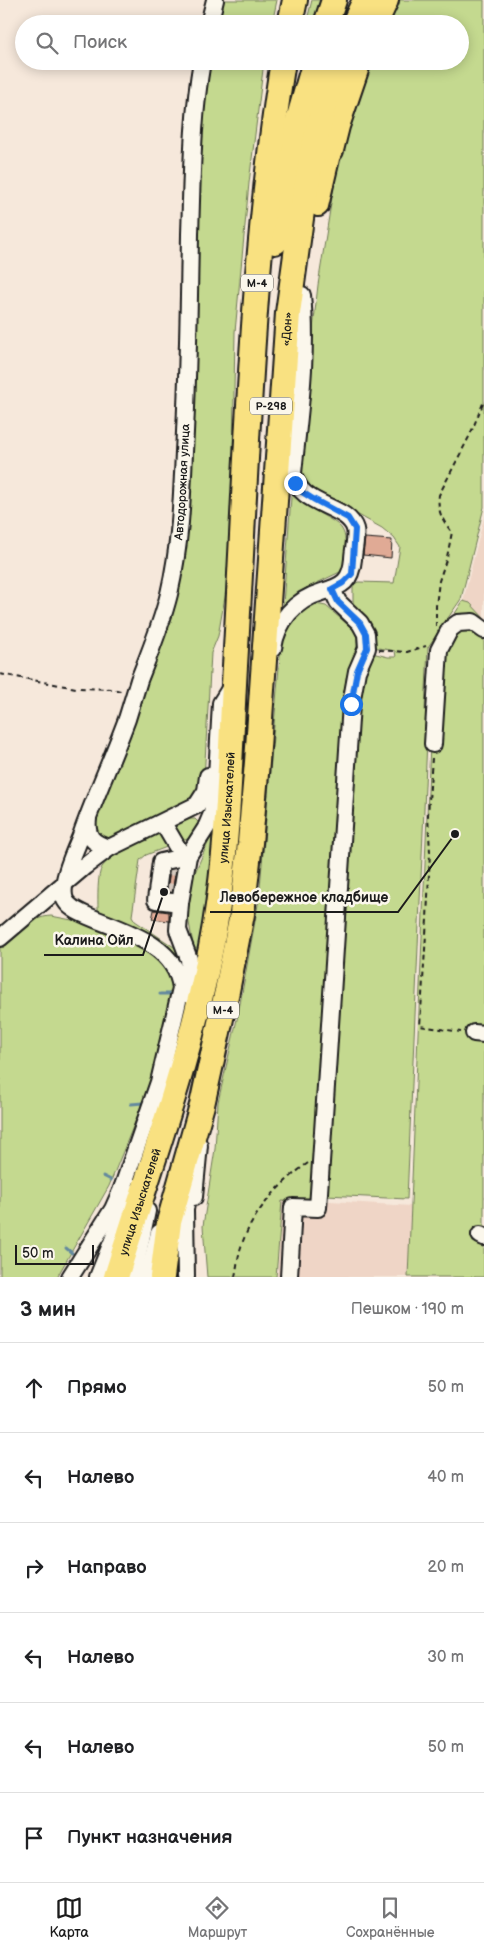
<!DOCTYPE html>
<html lang="ru">
<meta charset="utf-8">
<style>
body{margin:0;font-family:"Balsamiq Sans",sans-serif;background:#f6f6f6;color:#202124}
.scale{position:absolute;left:15px;bottom:12px;width:79px;box-sizing:border-box;padding-left:5px;border:2px solid #1c1c1c;border-top:0;font-size:14px;line-height:18px;white-space:nowrap;color:#1c1c1c;-webkit-text-stroke:4px #fbf7ec;paint-order:stroke}
.stop{position:absolute;width:15px;height:15px;margin:-11px;border:4px solid #1a73e8;border-radius:50%;background:#fff}
.stop.end{background:#1a73e8;border-color:#fff;box-shadow:0 1px 5px #0008}
.list{margin:0;padding:0;list-style:none}
h2{display:flex;justify-content:space-between;align-items:center;height:65px;margin:0;padding:0 20px;font-size:21px}
h2 small{font-size:16px;font-weight:400;color:#757577}
.list li{display:grid;grid-template-columns:32px 1fr auto;gap:15px;align-items:center;box-sizing:border-box;height:90px;padding:0 20px;border-top:1px solid #e0e0e0}
.list b{display:block;font-size:19px;white-space:nowrap}
.list em{font-size:16px;font-style:normal;color:#757577}
.icon{flex:none;width:28px;height:28px;fill:none;stroke:currentColor;stroke-width:2;stroke-linecap:round;stroke-linejoin:round}
.map{position:relative;flex:none;width:484px;height:1277px;overflow:hidden}
.search{position:absolute;background:#fff;box-shadow:0 2px 12px #0003;left:15px;right:15px;top:15px;height:55px;display:flex;align-items:center;gap:12px;box-sizing:border-box;padding:0 18px;border-radius:28px;color:#757577;font-size:19px}
.sheet{height:605px;background:#fff}
nav{display:flex;justify-content:space-around;align-items:center;box-sizing:border-box;height:70px;border-top:1px solid #e0e0e0;background:#fff;font-size:14px;color:#757577}
nav a{display:grid;justify-items:center;gap:2px}
nav .on{color:#1c1c1c}
.map>svg:first-child{display:block}
</style>
<div class="map">
<svg width="484" height="1277" viewBox="0 0 484 1277">
<rect width="100%" height="100%" fill="#f6e8db"/>
<filter id="ink" filterUnits="userSpaceOnUse"><feTurbulence type="fractalNoise" baseFrequency=".02" numOctaves="2"/><feDisplacementMap in="SourceGraphic" scale="10" xChannelSelector="R" yChannelSelector="G"/><feConvolveMatrix kernelMatrix="1 2 1 2 8 2 1 2 1" color-interpolation-filters="sRGB"/></filter>
<g filter="url(#ink)">
<g fill="#efd5c6">
<path d="M484,517V618L470,603L463,601Z"/>
<path d="M282,1198L411,1206L408,1277H277Z"/>
</g>
<g fill="#c4d98f" stroke="#707a56">
<path d="M224,0H277L272,24H218Z"/>
<path d="M312,0H324L317,24H306Z"/>
<path d="M396,0H484V507L461,599L428,647L425,710L428,717L407,1199L326,1195L331,1151V1124L334,1095L344,943V906L351,851L350,838L357,706L362,680L372,653L388,657H396L395,651L373,647L374,634L371,624L353,604V585L358,582L394,583L400,547L394,538L382,528L313,490L303,475L302,469L307,382L318,285L337,166L368,61H460V24H384Z"/>
<path d="M210,61H264L249,183L235,332L232,513L225,597L218,636L211,653L204,780L197,797L113,839H104L95,832V818L158,656L179,586L185,559L189,520L193,457L200,122Z"/>
<path d="M293,494C302,500 310,507 319,513C341,526 347,526 345,554C344,561 345,567 340,572L298,592L283,605L291,497Z"/>
<path d="M463,601L470,603L484,618V1277H408L434,646Z"/>
<path d="M315,604L326,606L355,631L357,638V653L346,678L343,705L313,1203L282,1201L276,1277H207L203,1226L215,1149L218,1102L238,1015L259,899L281,644C287,626 298,613 315,604Z"/>
<path d="M190,819H195L200,824L190,838L146,855L140,860L132,916L135,921L174,947L179,953L183,966L98,912V909C98,899 97,875 102,867C112,851 171,827 190,819Z"/>
<path d="M214,829L216,831L199,961L195,955L187,912L193,877Z"/>
<path d="M51,916L77,921L100,927L138,943L162,958L174,984L154,1071L141,1107L109,1186L57,1277H0V947C15,934 30,917 51,916Z"/>
</g>
<g fill="none" stroke-linecap="round" stroke-linejoin="round">
<g stroke="#63899e" stroke-width="3">
<path d="M160,994H173"/>
<path d="M131,1104L143,1103"/>
<path d="M103,1176L111,1180"/>
<path d="M66,1248L72,1253"/>
</g>
</g>
<g fill="#e0aa95" stroke="#1c1c1c">
<path d="M365,538L392,540L391,558L363,555Z"/>
<path d="M176,869L172,892L167,891L170,870Z"/>
<path d="M154,910L169,912V921L152,919Z"/>
</g>
<g fill="none" stroke-linecap="round" stroke-linejoin="round">
<path stroke="#d5c9be" stroke-width="16" stroke-dasharray="16 8" stroke-linecap="butt" d="M173,900L178,867"/>
<defs>
<g id="minor">
<path d="M209,24L215,0"/>
<path d="M273,648C277,621 295,600 322,592C343,586 351,581 353,559C353,551 357,537 355,529C348,504 298,507 293,473C299,414 308,354 302,295"/>
<path d="M433,744L439,650L450,629L458,623L473,622L484,630"/>
<path d="M88,818C86,837 92,843 109,848"/>
<path d="M163,823L183,857"/>
<path d="M180,903L156,900L161,862L188,856"/>
<path d="M0,938L85,866L109,848L197,805L206,791L208,776"/>
<path d="M187,994L190,972L189,959L178,930L180,903L188,856L206,828L212,814L217,776L221,703L233,684"/>
<path d="M474,1033L484,1034"/>
<path id="s1" d="M122,1189L159,1082L181,988C174,925 67,925 64,896C61,879 76,849 82,833C96,794 113,757 127,719C131,706 135,693 139,680C150,652 162,623 169,594C180,547 182,500 184,452C188,379 189,307 190,234C192,176 192,118 202,61"/>
<path d="M194,1197L199,1145"/>
<path d="M480,1235L484,1237"/>
<path d="M70,1277L113,1209L126,1180"/>
<path d="M98,1277L132,1193"/>
<path d="M133,1277L147,1211"/>
<path d="M148,1277L159,1233"/>
<path d="M186,1277L185,1210L189,1184"/>
<path d="M289,1277L293,1207L318,1208L351,704L357,671L367,648L366,634L360,623L338,602L332,589"/>
</g>
<path id="major" d="M318,206L331,150"/>
<g id="highway">
<path d="M290,24L295,0"/>
<path d="M326,24L334,0"/>
<path d="M354,24L365,0"/>
<path d="M375,24L386,0"/>
<path d="M331,150L337,126L359,61"/>
<path d="M275,242L297,124L315,61"/>
<path id="s2" d="M116,1277C152,1161 195,1046 215,925C229,840 230,753 235,666C247,464 251,261 283,61"/>
<path id="s3" d="M162,1277L169,1222L202,1105L227,991L242,914L250,843L257,762L288,313L302,211L313,150L326,97L338,61"/>
</g>
</defs>
<use href="#minor" stroke="#1c1c1c" stroke-width="20"/>
<use href="#major" stroke="#1c1c1c" stroke-width="24"/>
<use href="#highway" stroke="#1c1c1c" stroke-width="28"/>
<g stroke="#1c1c1c" stroke-width="2" stroke-dasharray="5 4" stroke-linecap="butt">
<path d="M436,627V606L439,581L447,557L452,532C442,520 437,511 439,495L470,435L484,401"/>
<path d="M379,650L407,652L426,646"/>
<path d="M0,674L76,688L112,689L121,691"/>
<path d="M432,758L428,815L430,852L427,919L420,1026L461,1032"/>
<path d="M235,1277C237,1267 238,1256 241,1247C252,1212 280,1183 308,1163"/>
</g>
<use href="#minor" stroke="#fbf7ec" stroke-width="16"/>
<use href="#major" stroke="#f9e181" stroke-width="20"/>
<use href="#highway" stroke="#f9e181" stroke-width="24"/>
</g>
</g>
<g fill="none" stroke-linecap="round" stroke-linejoin="round" filter="url(#ink)">
<path stroke="#1a73e8" stroke-width="6" d="M295,483L302,492L313,499L348,518L355,529L352,574L343,583L332,589L338,602L360,623L366,634L367,648L357,671L351,704"/>
</g>
<g text-anchor="middle" stroke-width="5" stroke-linejoin="round" paint-order="stroke">
<g fill="#fbf7ec" stroke="#5f5e5a" stroke-width="1">
<rect x="241" y="274.5" width="32" height="17" rx="4"/>
<rect x="250" y="397.5" width="42" height="17" rx="4"/>
<rect x="207" y="1001.5" width="32" height="17" rx="4"/>
</g>
<g font-size="11" font-weight="bold" fill="#1c1c1c">
<text x="257" y="287">М-4</text>
<text x="271" y="410">Р-298</text>
<text x="223" y="1014">М-4</text>
</g>
<g font-size="12" fill="#1c1c1c" stroke="#fbf7ec">
<text dy="4" stroke="none"><textPath href="#s3" startOffset="959">«Дон»</textPath></text>
<text dy="4" stroke="none"><textPath href="#s1" startOffset="800">Автодорожная улица</textPath></text>
<text dy="4" stroke="none"><textPath href="#s2" startOffset="484">улица Изыскателей</textPath></text>
<text dy="4" stroke="none"><textPath href="#s2" startOffset="79">улица Изыскателей</textPath></text>
</g>
</g>
<path fill="none" stroke="#1c1c1c" stroke-width="2" d="M455 834L398 912H210M164 892L143 955H44"/>
<g fill="#1c1c1c" stroke="#fbf7ec" stroke-width="2">
<circle cx="455" cy="834" r="5"/>
<circle cx="164" cy="892" r="5"/>
</g>
<g font-size="14" text-anchor="middle" font-weight="bold" fill="#1c1c1c" stroke="#fbf7ec" stroke-width="5" stroke-linejoin="round" paint-order="stroke">
<text x="304" y="902">Левобережное кладбище</text>
<text x="94" y="945">Калина Ойл</text>
</g>
</svg>
<div class="scale">50 m</div>
<div class="stop" style="left:351px;top:704px"></div>
<div class="stop end" style="left:295px;top:483px"></div>
<div class="search"><svg class="icon" aria-label="search" viewBox="0 0 24 24"><circle cx="10" cy="10" r="6"/><path d="M15 15l6 6"/></svg>Поиск</div>
</div>
<section class="sheet">
<h2>3 мин<small>Пешком · 190 m</small></h2>
<ul class="list">
<li><svg class="icon" aria-label="ahead" viewBox="0 0 24 24"><path d="M12 20V5M6 11l6-6 6 6"/></svg><div><b>Прямо</b></div><em>50 m</em></li>
<li><svg class="icon" aria-label="left" viewBox="0 0 24 24"><path d="M17 20v-9H6M10 6l-5 5 5 5"/></svg><div><b>Налево</b></div><em>40 m</em></li>
<li><svg class="icon" aria-label="right" viewBox="0 0 24 24"><path d="M7 20v-9h11M14 6l5 5-5 5"/></svg><div><b>Направо</b></div><em>20 m</em></li>
<li><svg class="icon" aria-label="left" viewBox="0 0 24 24"><path d="M17 20v-9H6M10 6l-5 5 5 5"/></svg><div><b>Налево</b></div><em>30 m</em></li>
<li><svg class="icon" aria-label="left" viewBox="0 0 24 24"><path d="M17 20v-9H6M10 6l-5 5 5 5"/></svg><div><b>Налево</b></div><em>50 m</em></li>
<li><svg class="icon" aria-label="arrive" viewBox="0 0 24 24"><path d="M6 21V4h12l-3 4 3 4H6"/></svg><div><b>Пункт назначения</b></div></li>
</ul>
</section>
<nav>
<a class="on"><svg class="icon" aria-label="map" viewBox="0 0 24 24"><path d="M3 6l6-2 6 2 6-2v14l-6 2-6-2-6 2zM9 4v14M15 6v14"/></svg>Карта</a>
<a><svg class="icon" aria-label="directions" viewBox="0 0 24 24"><path d="M12 3l9 9-9 9-9-9zM9 14v-3h6M13 9l2 2-2 2"/></svg>Маршрут</a>
<a><svg class="icon" aria-label="saved" viewBox="0 0 24 24"><path d="M7 4h10v16l-5-4-5 4z"/></svg>Сохранённые</a>
</nav>
